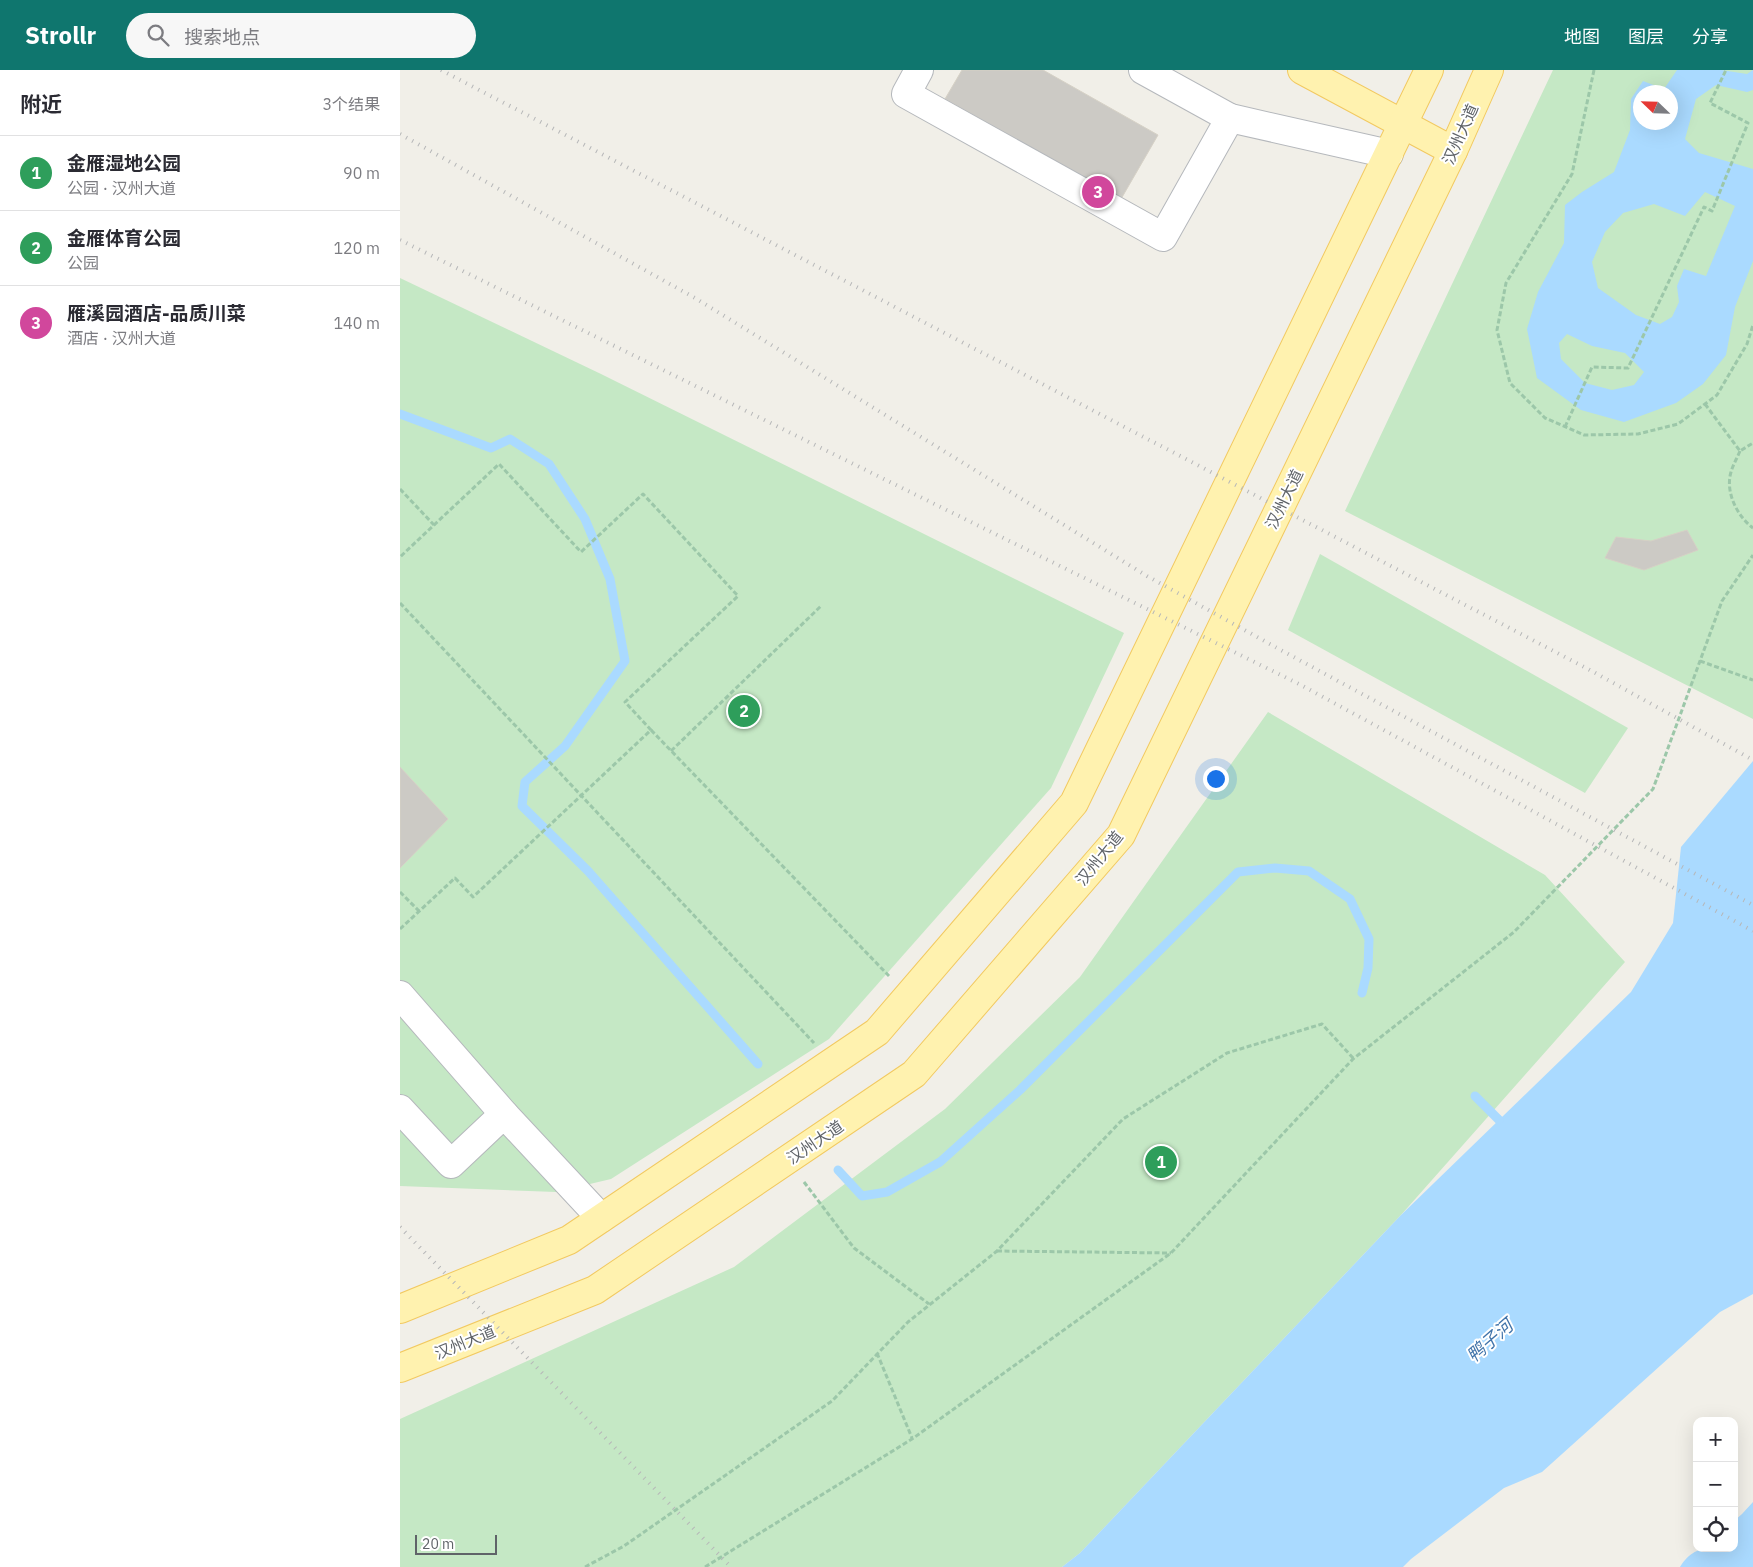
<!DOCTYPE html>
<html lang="zh">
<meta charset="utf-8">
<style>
body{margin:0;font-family:"IBM Plex Sans","Noto Sans SC",sans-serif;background:#f7f7f7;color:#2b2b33}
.controls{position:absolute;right:15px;bottom:15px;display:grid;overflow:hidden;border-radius:10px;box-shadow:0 5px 20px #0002}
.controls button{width:45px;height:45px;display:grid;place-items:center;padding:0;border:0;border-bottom:1px solid #e1e1e2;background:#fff;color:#2b2b33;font:25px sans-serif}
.compass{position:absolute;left:1233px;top:15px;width:45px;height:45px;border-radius:50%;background:#fff;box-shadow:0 5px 20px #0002;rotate:293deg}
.scale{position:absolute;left:15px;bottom:12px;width:82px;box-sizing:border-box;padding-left:5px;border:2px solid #5f6368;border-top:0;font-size:14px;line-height:18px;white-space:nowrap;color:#5f6368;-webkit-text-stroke:4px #fff;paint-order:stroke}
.you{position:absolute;left:815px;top:708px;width:18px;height:18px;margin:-12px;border:4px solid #fff;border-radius:50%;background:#1a73e8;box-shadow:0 0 0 8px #1a73e833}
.badge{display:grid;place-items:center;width:32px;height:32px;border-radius:50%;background:#0f766e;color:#fff;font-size:16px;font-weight:700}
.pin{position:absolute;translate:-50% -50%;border:2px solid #fff;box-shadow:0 1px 5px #0006}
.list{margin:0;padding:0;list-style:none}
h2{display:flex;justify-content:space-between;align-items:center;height:65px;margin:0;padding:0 20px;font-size:21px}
h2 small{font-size:16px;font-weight:400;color:#7c7c81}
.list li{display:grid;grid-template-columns:32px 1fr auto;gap:15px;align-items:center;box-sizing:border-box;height:75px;padding:0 20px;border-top:1px solid #e1e1e2}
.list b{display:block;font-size:19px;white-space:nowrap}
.list p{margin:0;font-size:16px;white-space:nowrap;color:#7c7c81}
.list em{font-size:16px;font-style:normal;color:#7c7c81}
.icon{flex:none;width:28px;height:28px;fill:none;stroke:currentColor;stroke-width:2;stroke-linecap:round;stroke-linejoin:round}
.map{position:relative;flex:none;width:1353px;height:1497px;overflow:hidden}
header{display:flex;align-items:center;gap:30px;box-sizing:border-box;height:70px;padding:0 25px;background:#0f766e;color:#fff}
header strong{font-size:24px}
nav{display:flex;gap:28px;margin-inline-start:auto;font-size:18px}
.search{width:350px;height:45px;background:#f7f7f7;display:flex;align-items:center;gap:12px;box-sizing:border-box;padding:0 18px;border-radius:28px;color:#7c7c81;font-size:19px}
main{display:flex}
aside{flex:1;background:#fff}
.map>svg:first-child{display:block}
</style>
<header>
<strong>Strollr</strong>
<div class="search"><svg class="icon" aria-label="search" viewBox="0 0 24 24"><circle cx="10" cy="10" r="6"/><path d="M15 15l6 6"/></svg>搜索地点</div>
<nav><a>地图</a><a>图层</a><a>分享</a></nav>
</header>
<main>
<aside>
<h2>附近<small>3个结果</small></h2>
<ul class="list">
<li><span class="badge" style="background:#2e9e5b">1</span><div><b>金雁湿地公园</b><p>公园 · 汉州大道</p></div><em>90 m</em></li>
<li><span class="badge" style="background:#2e9e5b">2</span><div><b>金雁体育公园</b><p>公园</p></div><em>120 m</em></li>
<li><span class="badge" style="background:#d1479c">3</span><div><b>雁溪园酒店-品质川菜</b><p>酒店 · 汉州大道</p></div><em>140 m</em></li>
</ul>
</aside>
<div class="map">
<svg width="1353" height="1497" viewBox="0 0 1353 1497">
<rect width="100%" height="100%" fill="#f1efe8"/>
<g fill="#c5e8c5" fill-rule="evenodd">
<path d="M1153,0H1353V649L945,441ZM1240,22H1270V52H1240Z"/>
<path d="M0,208L201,304L724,563L651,718L429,969L211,1109L156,1122L0,1116Z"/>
<path d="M920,484L1228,658L1185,723L888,560Z"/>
<path d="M868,642L1145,805L1225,892L1001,1145L680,1483L662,1497H0V1349L334,1197L545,1039L680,907Z"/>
</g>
<g fill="#aadaff" fill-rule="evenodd">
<path d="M1277,0H1321L1347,4L1353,0V20L1347,22L1316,15L1296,29L1285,69L1299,83L1353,99V191L1335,237L1326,285L1303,314L1276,333L1224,352L1181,340L1137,308L1127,259L1138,222L1164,173L1165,135L1182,122L1214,102L1230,60L1231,29L1243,11L1264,19ZM1240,22H1270V52H1240ZM1305,122L1335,136L1306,206L1284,199L1277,216L1279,232L1272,247L1260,254L1236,245L1198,218L1192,192L1205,162L1223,143L1254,134L1285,146ZM1167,264L1192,276L1225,283L1244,302L1234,315L1212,320L1185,313L1161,289L1159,273Z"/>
<path d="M1353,691V1224L1320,1242L1142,1402L1104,1418L1011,1489L1003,1497H662L680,1483L1001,1145L1231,922L1273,853L1281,777Z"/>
<path d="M1353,1432V1497H1280C1294,1474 1311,1478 1334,1478V1451L1342,1444Z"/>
</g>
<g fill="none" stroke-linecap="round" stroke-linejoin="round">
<g stroke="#aadaff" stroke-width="9">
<path d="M0,344L91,378L110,369L149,394L185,449L210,509L225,591L165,676L125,712L122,736L188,801L358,994"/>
<path d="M1075,1026L1099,1050"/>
<path d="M438,1100L462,1126L487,1122L540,1092L620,1020L838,802L875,798L909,801L950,829L969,869L968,898L962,923"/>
</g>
</g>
<g fill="#cccac5" stroke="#d6d1c6">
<path d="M562,0H643L758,65L721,129L545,29Z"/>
<path d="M1287,460L1298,480L1244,500L1205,488L1216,467L1251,471Z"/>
<path d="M0,697L48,749L0,798Z"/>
</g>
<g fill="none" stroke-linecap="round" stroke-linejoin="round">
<defs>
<g id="minor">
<path d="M519,0L506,24L763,167L830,48L743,0"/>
<path d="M830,48L989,84"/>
<path d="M0,925L104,1044"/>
<path d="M0,1039L51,1094L104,1044L201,1148"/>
</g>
<g id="major">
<path d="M902,0L1053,81"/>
<path d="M0,1239L169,1170L477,962L674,733L1029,0"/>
<path d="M0,1298L195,1220L514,1004L721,765L1053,81L1089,0"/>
</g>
</defs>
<use href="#minor" stroke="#b5b8bc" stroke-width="30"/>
<use href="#major" stroke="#f2c960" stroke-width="30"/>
<g stroke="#9cc7a9" stroke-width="3" stroke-dasharray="5 2.5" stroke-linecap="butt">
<path d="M1194,0L1172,104L1106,213L1097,260L1110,313L1145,348L1184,365L1238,364L1278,354L1317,325L1347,274L1353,255"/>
<path d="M1305,334L1340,381L1353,373"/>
<path d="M1165,357L1192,297L1228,298L1304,137L1312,141L1348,53L1310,33L1326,0"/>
<path d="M1340,381C1337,388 1333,395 1331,402C1325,422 1337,446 1353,458"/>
<path d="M0,419L34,455L0,487"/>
<path d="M0,533L414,973"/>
<path d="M1300,591L1353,610"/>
<path d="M251,660L489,906"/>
<path d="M271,681L421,536"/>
<path d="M0,822L19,841"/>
<path d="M0,859L55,808L73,827L251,660L225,632L338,526L243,424L181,482L99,394L34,455"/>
<path d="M404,1112L454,1178L529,1234"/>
<path d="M597,1181L771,1183"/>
<path d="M477,1283L512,1368"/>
<path d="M185,1497L224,1476L432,1331L508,1252L597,1181L723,1049L827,983L922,954L953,988"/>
<path d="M305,1497L512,1369L771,1183L953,989L1114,862L1253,719L1322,531L1353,485"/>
</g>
<use href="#minor" stroke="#fff" stroke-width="28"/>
<use href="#major" stroke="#fff2af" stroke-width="28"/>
<g stroke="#b6b7b8" stroke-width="4" stroke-dasharray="1 6" stroke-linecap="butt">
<path d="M41,0L1188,599L1353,690"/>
<path d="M0,64L295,228L747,506L877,578L1353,835"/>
<path d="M0,170L901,615L1353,861"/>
<path d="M0,1157L331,1497"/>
</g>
</g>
<g text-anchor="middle" stroke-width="4" stroke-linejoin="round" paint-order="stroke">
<g font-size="16" fill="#5f6368" stroke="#fff">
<text transform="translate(1060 64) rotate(-66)" y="6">汉州大道</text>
<text transform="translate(884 429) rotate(-64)" y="6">汉州大道</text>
<text transform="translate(699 788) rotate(-51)" y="6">汉州大道</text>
<text transform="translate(415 1072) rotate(-34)" y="6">汉州大道</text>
<text transform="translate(65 1272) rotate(-22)" y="6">汉州大道</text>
</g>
<g font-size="18" font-style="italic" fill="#4174aa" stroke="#fff">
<text transform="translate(1090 1271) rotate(-41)" y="6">鸭子河</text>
</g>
</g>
</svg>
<div class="controls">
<button>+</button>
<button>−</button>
<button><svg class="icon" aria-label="locate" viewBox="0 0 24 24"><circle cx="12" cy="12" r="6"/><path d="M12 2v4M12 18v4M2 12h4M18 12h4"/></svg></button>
</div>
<svg class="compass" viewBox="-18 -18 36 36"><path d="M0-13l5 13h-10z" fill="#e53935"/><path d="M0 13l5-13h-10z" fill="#7c7c81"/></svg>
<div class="scale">20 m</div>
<div class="you"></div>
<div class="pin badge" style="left:761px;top:1092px;background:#2e9e5b">1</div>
<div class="pin badge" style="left:344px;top:641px;background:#2e9e5b">2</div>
<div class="pin badge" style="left:698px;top:122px;background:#d1479c">3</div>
</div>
</main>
